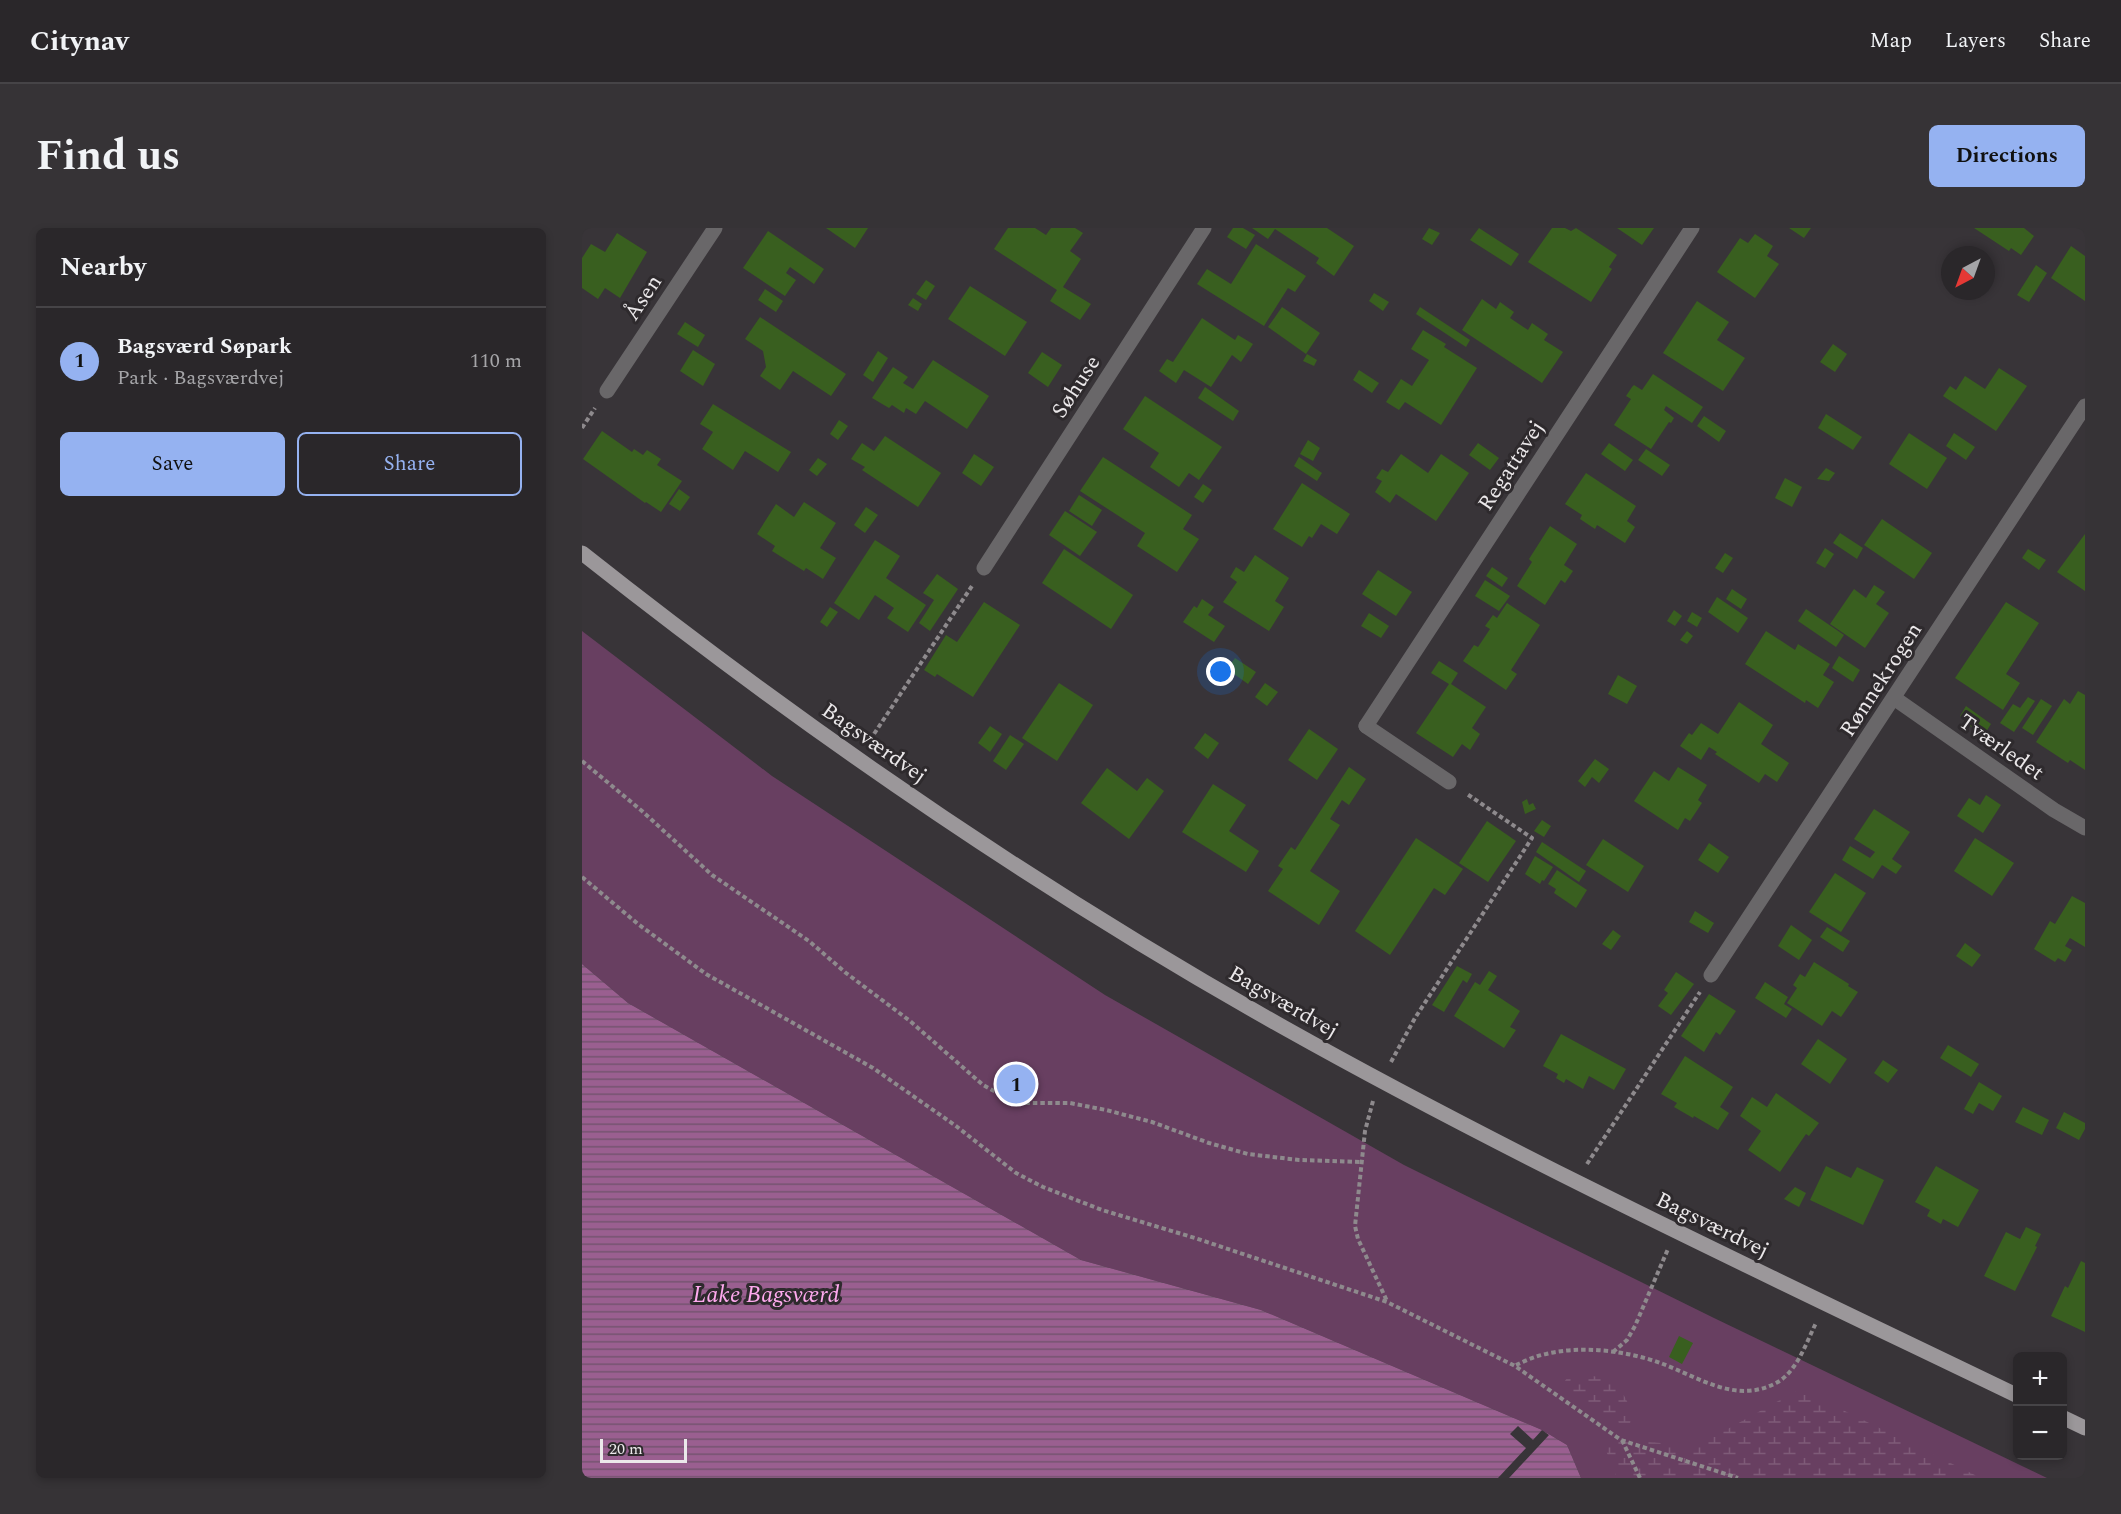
<!DOCTYPE html>
<meta charset="utf-8">
<style>
body{margin:0;font-family:Spectral,serif;background:#363336;color:#f1f3f6}
.controls{position:absolute;right:18px;bottom:18px;display:grid;overflow:hidden;border-radius:9px;box-shadow:0 3px 9px #0003}
.controls button{width:54px;height:54px;display:grid;place-items:center;padding:0;border:0;border-bottom:2px solid #464447;background:#2a272a;color:#f1f3f6;font:30px sans-serif}
.compass{position:absolute;left:1359px;top:18px;width:54px;height:54px;border-radius:50%;background:#2a272a;box-shadow:0 3px 9px #0003;rotate:221deg}
.scale{position:absolute;left:18px;bottom:15px;width:87px;box-sizing:border-box;padding-left:6px;border:3px solid #ebe8ea;border-top:0;font-size:16px;line-height:21px;white-space:nowrap;color:#ebe8ea;-webkit-text-stroke:4px #2e2a2d;paint-order:stroke}
.you{position:absolute;left:639px;top:444px;width:21px;height:21px;margin:-15px;border:4px solid #fff;border-radius:50%;background:#1a73e8;box-shadow:0 0 0 9px #1a73e833}
.badge{display:grid;place-items:center;width:39px;height:39px;border-radius:50%;background:#95b2f1;color:#111;font-size:20px;font-weight:700}
.pin{position:absolute;translate:-50% -50%;border:3px solid #fff;box-shadow:0 2px 6px #0006}
.list{margin:0;padding:0;list-style:none}
h2{display:flex;justify-content:space-between;align-items:center;height:78px;margin:0;padding:0 24px;font-size:26px}
h2 small{font-size:20px;font-weight:400;color:#a5a5a8}
.list li{display:grid;grid-template-columns:39px 1fr auto;gap:18px;align-items:center;box-sizing:border-box;height:108px;padding:0 24px;border-top:2px solid #464447}
.list b{display:block;font-size:22px;white-space:nowrap}
.list p{margin:0;font-size:20px;white-space:nowrap;color:#a5a5a8}
.list em{font-size:20px;font-style:normal;color:#a5a5a8}
.actions{display:flex;gap:12px;padding:18px 24px}
.actions a{flex:1;padding:14px 0;border:2px solid #95b2f1;border-radius:9px;text-align:center;font-size:21px;color:#95b2f1}
.actions .main{background:#95b2f1;color:#111}
.map{position:relative;flex:none;width:1503px;height:1250px;overflow:hidden;border-radius:9px}
header{display:flex;align-items:center;gap:36px;box-sizing:border-box;height:84px;padding:0 30px;background:#2a272a;border-bottom:2px solid #464447}
header strong{font-size:28px}
nav{display:flex;gap:33px;margin-inline-start:auto;font-size:21px}
.intro{display:flex;align-items:center;justify-content:space-between;box-sizing:border-box;height:144px;padding:0 36px}
h1{margin:0;font-size:42px}
.button{padding:15px 27px;border-radius:9px;background:#95b2f1;color:#111;font-size:21px;font-weight:700}
main{display:flex;gap:36px;padding:0 36px}
aside{flex:1;background:#2a272a;border-radius:9px;box-shadow:0 3px 9px #0003}
.map>svg:first-child{display:block}
</style>
<header>
<strong>Citynav</strong>
<nav><a>Map</a><a>Layers</a><a>Share</a></nav>
</header>
<div class="intro"><h1>Find us</h1><a class="button">Directions</a></div>
<main>
<aside>
<h2>Nearby<small></small></h2>
<ul class="list">
<li><span class="badge">1</span><div><b>Bagsværd Søpark</b><p>Park · Bagsværdvej</p></div><em>110 m</em></li>
</ul>
<div class="actions"><a class="main">Save</a><a>Share</a></div>
</aside>
<div class="map">
<svg width="1503" height="1250" viewBox="0 0 1503 1250">
<defs>
<pattern id="wetland-marsh" width="20" height="14" patternUnits="userSpaceOnUse" patternTransform="scale(1.5)"><rect width="20" height="14" fill="#683f61"/><path d="M1 5h8M5 5V1M11 12h8M15 12V8" fill="none" stroke="#7e5b78"/></pattern>
<pattern id="water-rules" width="6" height="5" patternUnits="userSpaceOnUse" patternTransform="scale(1.5)"><rect width="6" height="5" fill="#9a5f90"/><path d="M0 2.5h6" fill="none" stroke="#74546f"/></pattern>
</defs>
<rect width="100%" height="100%" fill="#383438"/>
<path fill="#683f61" d="M0,403L190,548L523,767L822,937L1132,1090L1465,1250H999L985,1217L960,1202L679,1082L499,1032L46,775L0,736Z"/>
<g fill="url(#wetland-marsh)">
<path d="M1002,1147C1031,1149 1043,1161 1050,1188L1048,1196C1030,1199 990,1169 982,1154L986,1149Z"/>
<path d="M1218,1161L1399,1250H1035L1019,1210L1115,1218Z"/>
</g>
<path fill="url(#water-rules)" d="M0,736L46,775L499,1032L679,1082L960,1202L985,1217L999,1250H0Z"/>
<path fill="#383438" d="M936,1198L951,1212L960,1202L967,1207L927,1250H916L944,1220L928,1206Z"/>
<g fill="#395f1f">
<path d="M244,0H286L273,20Z"/>
<path d="M426,0H453L464,7L469,0H493L501,5L488,23L499,31L481,59L509,76L498,92L468,73L475,62L412,21Z"/>
<path d="M651,0H661L673,7L664,21L645,9Z"/>
<path d="M670,0H745L772,18L752,48L734,35L737,30L693,1L686,11Z"/>
<path d="M847,0L858,5L850,17L840,11Z"/>
<path d="M897,0L937,26L929,38L888,12Z"/>
<path d="M970,0H983L989,3L994,0L1035,27L1027,39L1030,41L1009,74L946,34Z"/>
<path d="M1035,0H1072L1060,17Z"/>
<path d="M1207,0H1229L1222,10Z"/>
<path d="M1392,0H1442L1452,8L1439,27L1429,20L1427,23Z"/>
<path d="M186,3L242,41L232,56L208,39L204,45L214,52L203,68L161,40Z"/>
<path d="M35,5L65,24L38,70L23,60L16,71L0,60V30L9,16L23,24Z"/>
<path d="M1173,6L1191,18L1185,28L1197,36L1173,70L1135,44L1158,10L1166,15Z"/>
<path d="M674,16L724,48L713,64L706,60L682,98L615,56L625,41L649,56Z"/>
<path d="M1489,18L1503,28V73L1469,50Z"/>
<path d="M1454,37L1465,45L1447,74L1435,67Z"/>
<path d="M344,52L353,58L344,72L334,66Z"/>
<path d="M388,58L445,94L423,128L366,91Z"/>
<path d="M183,61L201,73L194,84L176,72Z"/>
<path d="M792,65L807,74L801,83L787,73Z"/>
<path d="M331,70L340,76L336,83L326,77Z"/>
<path d="M900,71L914,81L918,74L932,84L928,90L946,102L950,95L966,106L962,112L981,124L960,155L880,102Z"/>
<path d="M1115,73L1147,94L1135,112L1163,130L1141,163L1081,125Z"/>
<path d="M700,79L738,105L724,126L686,99Z"/>
<path d="M838,79L888,112L884,119L834,86Z"/>
<path d="M178,89L264,146L249,168L211,143L198,162L178,148L184,139L181,123L163,111Z"/>
<path d="M620,90L653,112L656,107L671,116L659,134L650,127L629,159L602,142L594,155L577,143L585,131L591,134Z"/>
<path d="M103,94L123,107L116,119L95,106Z"/>
<path d="M841,102L864,116L862,119L895,140L859,197L823,174L817,182L804,174L819,151L830,158L847,132L829,121Z"/>
<path d="M1251,116L1265,126L1253,144L1238,134Z"/>
<path d="M111,122L133,136L121,158L98,143Z"/>
<path d="M296,123L306,130L291,154L281,147Z"/>
<path d="M460,124L480,137L466,159L446,145Z"/>
<path d="M725,126L735,132L732,138L721,133Z"/>
<path d="M351,132L407,168L385,201L343,173L334,186L324,180L322,185L310,177L307,180L290,170L311,139L326,149L321,155L331,161Z"/>
<path d="M1417,140L1445,158L1414,203L1361,168L1368,158L1374,162L1383,148L1403,161Z"/>
<path d="M777,142L797,155L790,165L771,152Z"/>
<path d="M1071,146L1121,179L1110,195L1084,178L1082,182L1092,190L1089,195L1087,194L1069,221L1032,197L1049,171L1044,168L1050,159L1052,157L1060,162Z"/>
<path d="M623,159L657,183L651,193L616,170Z"/>
<path d="M563,168L640,219L617,252L607,245L597,259L568,239L577,225L541,201Z"/>
<path d="M131,176L209,224L196,244L163,223L151,242L120,221L131,204L118,196Z"/>
<path d="M1244,186L1280,209L1271,222L1236,200Z"/>
<path d="M1122,188L1144,203L1137,214L1115,198Z"/>
<path d="M257,192L266,198L256,212L248,206Z"/>
<path d="M20,203L50,224L52,221L61,227L65,222L79,231L75,237L100,253L79,284L64,274L63,275L1,231Z"/>
<path d="M1327,205L1365,230L1345,261L1307,236Z"/>
<path d="M1372,205L1393,219L1384,232L1364,218Z"/>
<path d="M303,208L359,245L336,279L280,242L283,239L269,231L280,215L292,223Z"/>
<path d="M726,212L738,220L731,233L718,226Z"/>
<path d="M896,215L917,230L908,242L887,227Z"/>
<path d="M1027,215L1051,232L1043,243L1019,226Z"/>
<path d="M1064,221L1088,237L1080,248L1056,232Z"/>
<path d="M392,226L412,239L399,258L380,245Z"/>
<path d="M819,226L846,245L859,226L887,245L854,293L814,266L808,275L793,264L800,253L794,250L800,241L806,244Z"/>
<path d="M521,229L610,287L601,301L617,311L595,344L555,318L563,305L498,263Z"/>
<path d="M717,229L740,245L735,253L712,238Z"/>
<path d="M236,230L245,236L235,248L227,242Z"/>
<path d="M1244,240L1253,245L1247,253L1235,251Z"/>
<path d="M1004,245L1054,278L1045,293L1053,299L1043,315L1015,297L1013,301L998,291L1000,287L983,276Z"/>
<path d="M1203,250L1220,259L1210,279L1193,270Z"/>
<path d="M720,255L768,286L755,306L739,296L730,310L727,308L720,319L691,301Z"/>
<path d="M621,256L630,262L621,275L612,269Z"/>
<path d="M97,261L108,269L98,283L87,276Z"/>
<path d="M497,267L520,282L510,298L487,283Z"/>
<path d="M222,274L254,295L238,320L254,330L241,351L224,340L222,343L190,323L193,318L175,306L194,276L212,289Z"/>
<path d="M284,279L296,287L283,305L272,297Z"/>
<path d="M483,283L515,304L498,328L467,307Z"/>
<path d="M1300,291L1350,325L1332,351L1282,317Z"/>
<path d="M968,298L995,316L982,337L991,343L983,355L979,352L963,377L935,358L950,334L947,331Z"/>
<path d="M1258,305L1281,320L1275,331L1251,315Z"/>
<path d="M1503,306V363L1475,344Z"/>
<path d="M293,312L318,328L304,350L344,377L326,404L305,390L312,380L293,367L277,392L252,375Z"/>
<path d="M1243,320L1252,326L1243,340L1234,335Z"/>
<path d="M482,321L551,367L529,401L460,355Z"/>
<path d="M1446,321L1464,332L1457,342L1440,330Z"/>
<path d="M1143,325L1151,330L1141,345L1133,340Z"/>
<path d="M673,327L707,350L693,373L702,379L687,403L641,374L655,354L648,349L654,339L662,344Z"/>
<path d="M910,339L926,350L920,359L904,348Z"/>
<path d="M796,342L830,364L814,388L780,366Z"/>
<path d="M355,346L376,361L348,403L337,395L352,372L341,365Z"/>
<path d="M903,352L928,368L917,383L893,368Z"/>
<path d="M1292,357L1303,364L1294,376L1307,385L1283,420L1248,396L1272,361L1284,370Z"/>
<path d="M1150,361L1165,371L1159,381L1144,371Z"/>
<path d="M1135,369L1166,390L1156,405L1126,384Z"/>
<path d="M620,371L632,379L626,387L643,398L632,414L601,394L612,378L615,380Z"/>
<path d="M402,374L438,397L391,469L355,446L353,449L342,442L364,407L375,414Z"/>
<path d="M1424,374L1457,395L1424,446L1438,455L1421,482L1373,450Z"/>
<path d="M925,375L958,397L929,442L935,446L924,462L881,433L892,417L896,419L908,401L903,398L911,387L915,390Z"/>
<path d="M248,379L256,384L245,399L238,394Z"/>
<path d="M1224,381L1262,407L1254,419L1216,393Z"/>
<path d="M1092,382L1100,388L1093,398L1085,393Z"/>
<path d="M1110,384L1120,390L1115,399L1105,393Z"/>
<path d="M787,385L807,398L799,410L779,398Z"/>
<path d="M1105,403L1111,408L1105,416L1098,412Z"/>
<path d="M1184,403L1213,422L1216,416L1248,436L1241,447L1252,454L1236,480L1224,472L1223,475L1163,436Z"/>
<path d="M1257,428L1278,442L1271,454L1250,440Z"/>
<path d="M653,430L674,444L666,456L645,441Z"/>
<path d="M857,433L876,445L869,456L904,479L890,500L898,506L888,522L880,516L871,529L834,505L867,456L849,445Z"/>
<path d="M1036,447L1055,458L1045,476L1026,466Z"/>
<path d="M477,455L511,477L475,533L440,510Z"/>
<path d="M683,455L696,464L685,478L673,469Z"/>
<path d="M1496,463L1503,467V542L1488,532L1486,535L1454,514L1482,471L1488,476Z"/>
<path d="M1446,469L1453,473L1432,504L1418,495L1431,476L1438,480Z"/>
<path d="M1459,471L1470,478L1451,507L1440,500Z"/>
<path d="M1157,474L1191,497L1179,516L1207,535L1195,554L1183,546L1177,555L1133,526L1135,524L1127,519L1119,532L1098,518L1107,505L1110,507L1119,495L1136,506Z"/>
<path d="M1384,478L1409,496L1402,507L1385,496L1387,493L1378,488Z"/>
<path d="M408,498L420,506L408,524L396,515Z"/>
<path d="M727,501L756,521L735,552L706,532Z"/>
<path d="M623,505L637,515L626,531L612,520Z"/>
<path d="M428,507L442,516L424,542L411,533Z"/>
<path d="M1013,531L1027,541L1017,555L1010,549L1003,559L996,553Z"/>
<path d="M767,539L784,551L767,577L760,572L748,591L758,597L728,643L758,663L737,697L686,663L701,641L696,638L709,619L713,622Z"/>
<path d="M1096,539L1125,557L1116,572L1120,575L1108,593L1103,590L1096,602L1052,573L1072,543L1087,553Z"/>
<path d="M525,540L555,563L565,550L582,563L547,611L499,575Z"/>
<path d="M631,556L664,577L647,603L677,623L664,644L600,604Z"/>
<path d="M1404,567L1419,577L1401,605L1375,588L1387,570L1398,577Z"/>
<path d="M945,571L947,577L951,575L954,581L943,586L940,574Z"/>
<path d="M1292,581L1328,604L1310,631L1320,638L1314,646L1300,637L1291,651L1260,632L1268,618L1288,630L1293,624L1272,611Z"/>
<path d="M960,592L969,598L962,609L952,603Z"/>
<path d="M905,593L934,613L906,654L877,635Z"/>
<path d="M834,610L881,641L863,667L852,660L808,727L773,703Z"/>
<path d="M1393,610L1432,635L1410,668L1372,643Z"/>
<path d="M1021,611L1062,638L1046,664L1004,637Z"/>
<path d="M960,614L1004,643L997,654L954,624Z"/>
<path d="M1127,615L1147,629L1136,645L1116,632Z"/>
<path d="M953,628L971,639L962,653L960,652L958,656L943,646Z"/>
<path d="M975,642L1005,662L994,680L972,665L974,661L966,656Z"/>
<path d="M1253,645L1284,665L1259,704L1227,684Z"/>
<path d="M1490,668L1503,675V719L1488,710L1483,718L1490,722L1483,734L1476,730L1473,734L1452,721L1468,693L1473,696Z"/>
<path d="M1113,683L1132,695L1126,705L1107,694Z"/>
<path d="M1209,697L1230,712L1217,732L1196,718Z"/>
<path d="M1245,699L1268,713L1261,724L1238,709Z"/>
<path d="M1031,702L1039,708L1029,722L1020,716Z"/>
<path d="M1383,715L1399,727L1390,739L1374,728Z"/>
<path d="M1232,734L1267,756L1266,758L1276,764L1259,789L1250,783L1240,798L1205,775L1215,760L1211,757L1218,746L1223,749Z"/>
<path d="M875,738L890,746L885,755L881,752L862,784L850,777Z"/>
<path d="M907,743L915,748L906,762L938,783L928,799L934,802L922,820L872,788L893,754L898,757Z"/>
<path d="M1094,744L1112,756L1089,787L1076,778L1086,765L1082,762Z"/>
<path d="M1183,754L1206,769L1202,776L1210,781L1204,790L1173,770Z"/>
<path d="M1127,766L1154,783L1138,807L1134,804L1122,824L1099,808Z"/>
<path d="M979,806L1044,841L1032,862L1007,848L1001,861L984,851L982,855L974,850L976,846L961,838Z"/>
<path d="M1236,811L1265,831L1248,856L1219,836Z"/>
<path d="M1366,817L1397,836L1389,849L1358,830Z"/>
<path d="M1103,828L1151,859L1138,879L1147,885L1136,902L1112,888L1111,890L1092,879L1095,875L1079,866Z"/>
<path d="M1301,832L1316,842L1306,855L1292,845Z"/>
<path d="M1397,854L1420,868L1411,883L1397,875L1391,886L1382,881Z"/>
<path d="M1194,865L1237,895L1227,908L1224,906L1198,944L1166,922L1179,903L1158,888L1170,869L1185,879Z"/>
<path d="M1441,879L1467,892L1460,907L1433,894Z"/>
<path d="M1482,884L1503,895V901L1497,912L1474,900Z"/>
<path d="M1244,938L1269,950L1275,939L1302,952L1281,997L1228,972Z"/>
<path d="M1354,938L1397,962L1376,999L1361,991L1359,996L1345,988L1348,982L1333,974Z"/>
<path d="M1213,959L1224,965L1217,979L1202,971Z"/>
<path d="M1444,999L1459,1006L1453,1018L1455,1019L1433,1063L1402,1048L1424,1004L1438,1011Z"/>
<path d="M1499,1033L1503,1035V1104L1469,1088L1483,1058L1486,1060Z"/>
<path d="M1097,1108L1111,1115L1100,1136L1087,1129Z"/>
</g>
<g fill="none" stroke-linecap="round" stroke-linejoin="round">
<g stroke="#8e8a8d" stroke-width="4" stroke-dasharray="4.5 3" stroke-linecap="butt">
<path d="M0,200L13,180"/>
<path d="M288,512L390,358"/>
<path d="M0,533L60,583L130,647L227,713L264,745L328,793L401,857L423,869L444,875H488L524,882L570,894L627,915L666,926L717,932L780,934"/>
<path d="M0,649L56,696L124,746L291,840L374,898L434,945L461,959L520,982L613,1010L805,1074L933,1138L1039,1212L1156,1250"/>
<path d="M809,834L833,790L950,610L885,566"/>
<path d="M791,873L783,903L773,998L776,1011L805,1073"/>
<path d="M1005,936L1118,764"/>
<path d="M1031,1124L1045,1112L1053,1098L1086,1021"/>
<path d="M934,1137C943,1133 953,1128 964,1126C1000,1117 1047,1123 1081,1136C1118,1150 1154,1176 1194,1155C1215,1144 1224,1115 1234,1095"/>
<path d="M1040,1212L1058,1250"/>
</g>
<path stroke="#696769" stroke-width="15" d="M784,498L867,554"/>
<g stroke="#696769" stroke-width="15">
<path d="M25,163L133,0"/>
<path d="M402,340L622,0"/>
<path d="M1312,470L1472,582L1503,600"/>
<path d="M784,498L1110,0"/>
<path d="M1129,747L1503,178"/>
</g>
<g stroke="#9b979a" stroke-width="15">
<path d="M0,325C221,500 455,661 701,799C940,933 1189,1049 1436,1168"/>
<path d="M1480,1189L1503,1200"/>
</g>
</g>
<g text-anchor="middle" stroke-width="6" stroke-linejoin="round" paint-order="stroke">
<g font-size="22" fill="#ebe8ea" stroke="#2e2a2d">
<text transform="translate(60 69) rotate(-57)" y="8">Åsen</text>
<text transform="translate(493 158) rotate(-57)" y="8">Søhuse</text>
<text transform="translate(928 237) rotate(-57)" y="8">Regattavej</text>
<text transform="translate(1298 451) rotate(-57)" y="8">Rønnekrogen</text>
<text transform="translate(293 514) rotate(35)" y="8">Bagsværdvej</text>
<text transform="translate(1420 518) rotate(35)" y="8">Tværledet</text>
<text transform="translate(702 773) rotate(30)" y="8">Bagsværdvej</text>
<text transform="translate(1131 996) rotate(26)" y="8">Bagsværdvej</text>
</g>
<g font-size="24" font-style="italic" fill="#ffaaef" stroke="#2e2a2d">
<text x="184" y="1074">Lake Bagsværd</text>
</g>
</g>
</svg>
<div class="controls">
<button>+</button>
<button>−</button>
</div>
<svg class="compass" viewBox="-18 -18 36 36"><path d="M0-13l5 13h-10z" fill="#e53935"/><path d="M0 13l5-13h-10z" fill="#a5a5a8"/></svg>
<div class="scale">20 m</div>
<div class="you"></div>
<div class="pin badge" style="left:434px;top:856px">1</div>
</div>
</main>
